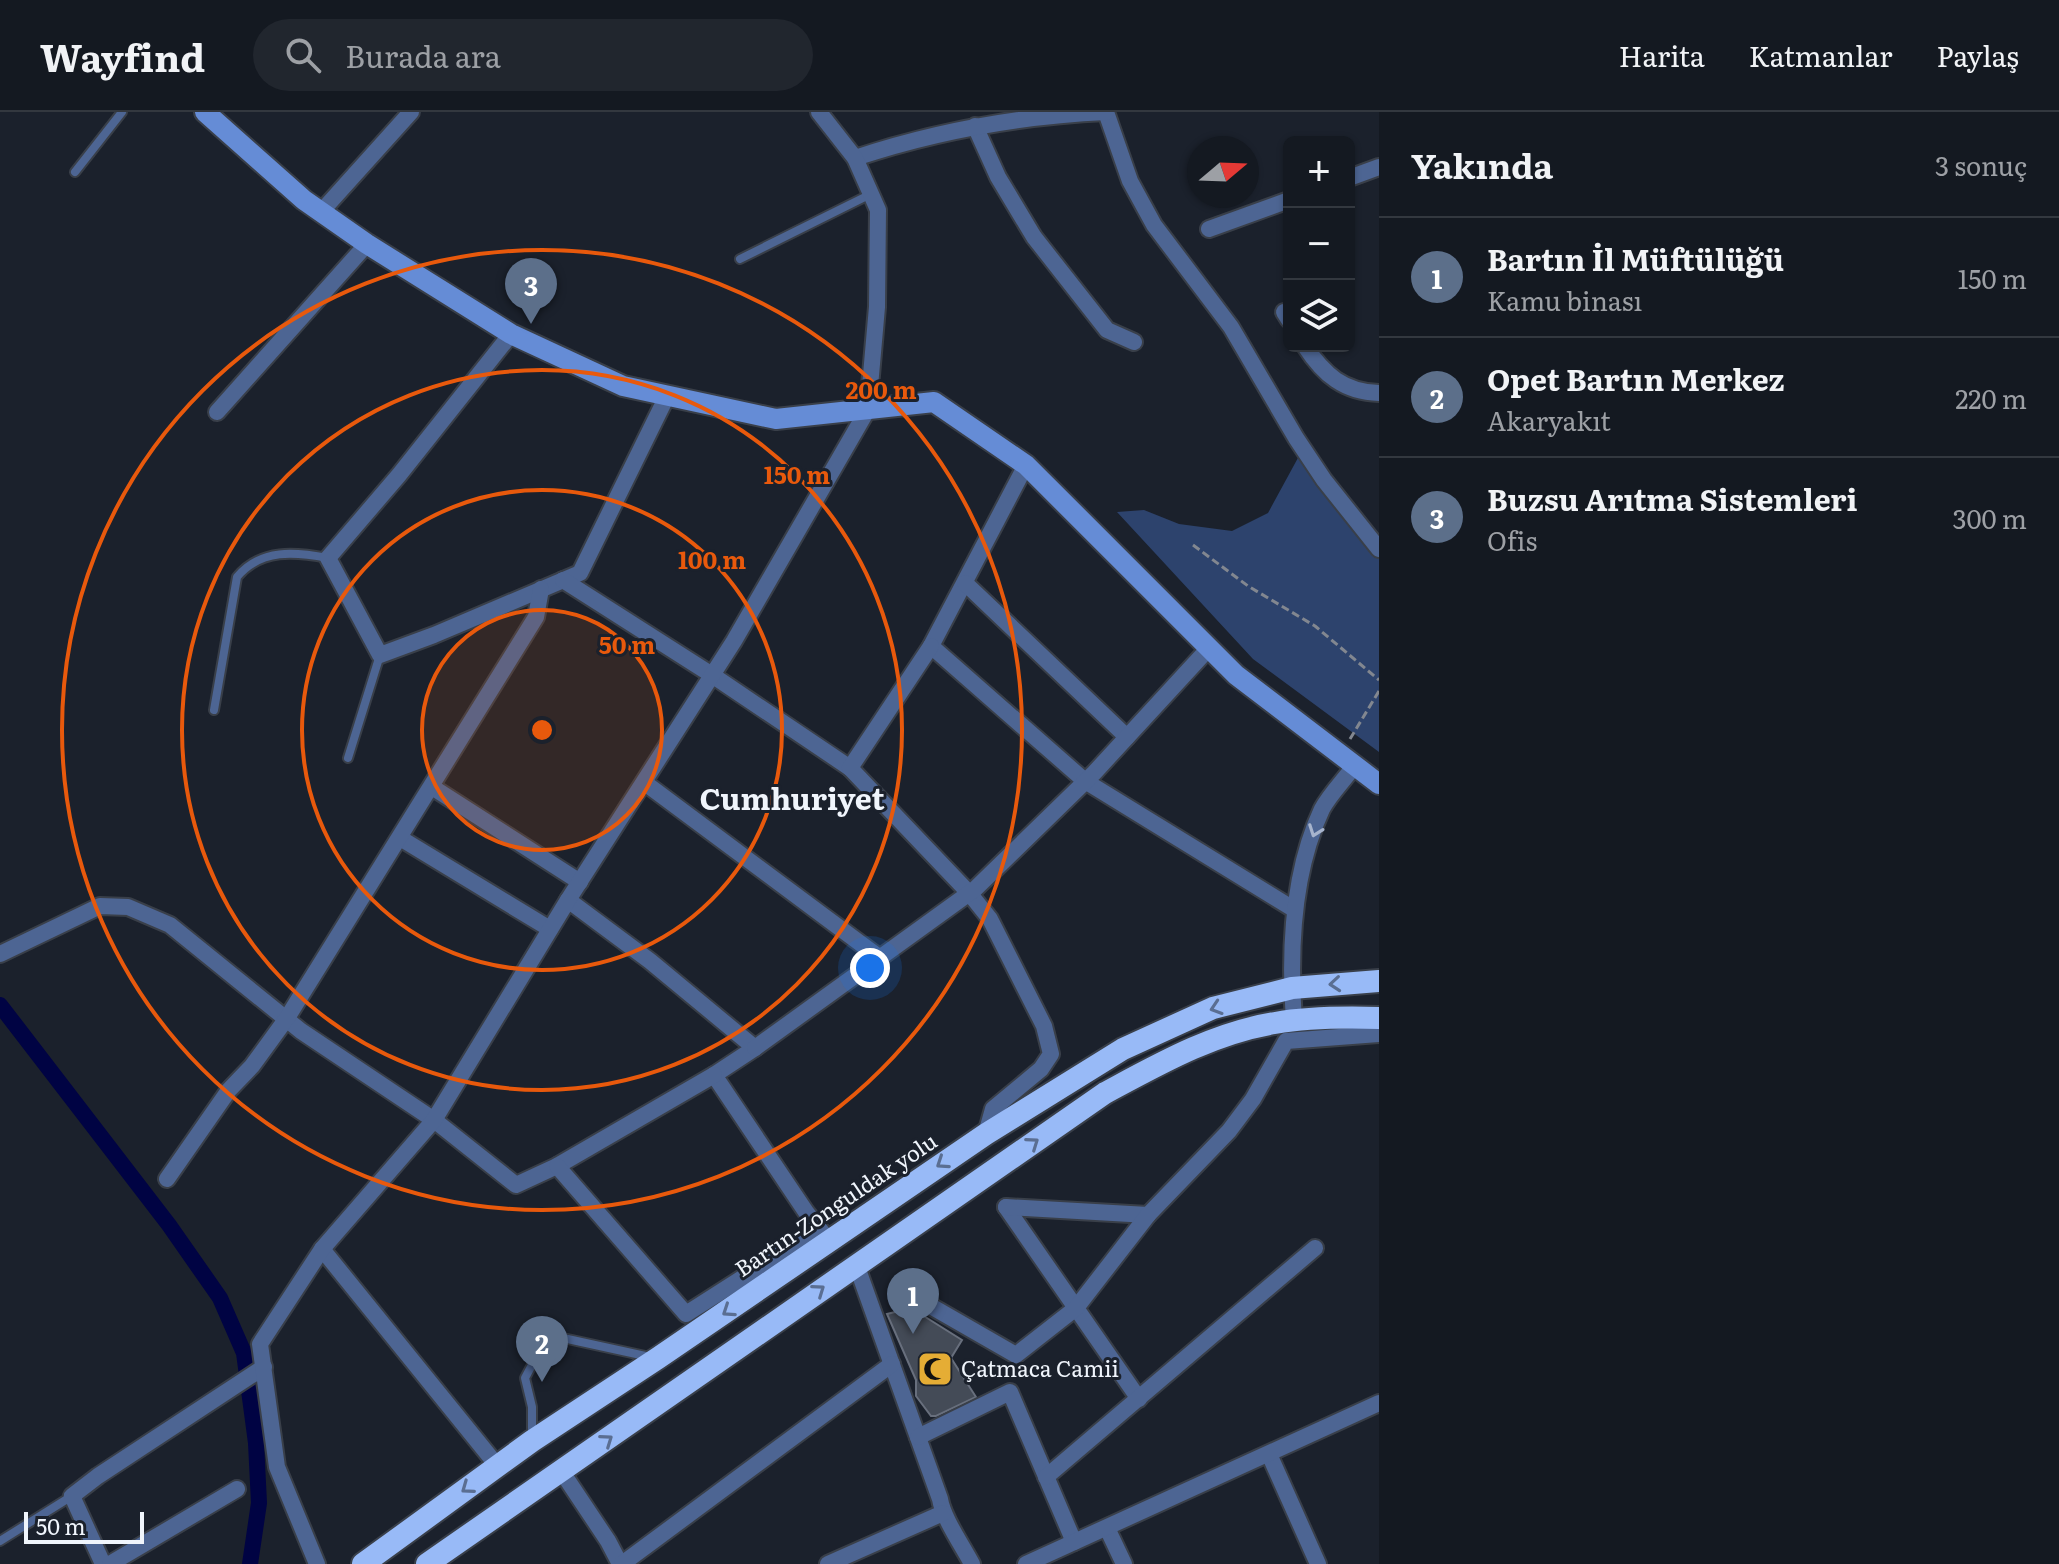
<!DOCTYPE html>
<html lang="tr">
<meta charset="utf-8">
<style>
body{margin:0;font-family:Literata,serif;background:#21262e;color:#f1f3f6}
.controls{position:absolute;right:24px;top:24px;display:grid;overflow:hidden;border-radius:12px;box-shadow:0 2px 6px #0004}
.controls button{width:72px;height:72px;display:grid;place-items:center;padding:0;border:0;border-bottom:2px solid #33383f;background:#141921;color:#f1f3f6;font:40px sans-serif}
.compass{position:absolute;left:1187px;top:24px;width:72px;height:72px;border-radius:50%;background:#141921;box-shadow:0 2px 6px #0004;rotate:71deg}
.scale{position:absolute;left:24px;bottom:20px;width:120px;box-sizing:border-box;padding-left:8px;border:4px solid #f0f5fc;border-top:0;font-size:22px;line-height:28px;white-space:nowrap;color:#f0f5fc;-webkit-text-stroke:6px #1b212c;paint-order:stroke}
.you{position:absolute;left:870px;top:856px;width:28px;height:28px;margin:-20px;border:6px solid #fff;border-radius:50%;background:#1a73e8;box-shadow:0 0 0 12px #1a73e833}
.badge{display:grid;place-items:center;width:52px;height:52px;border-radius:50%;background:#db2777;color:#fff;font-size:26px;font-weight:700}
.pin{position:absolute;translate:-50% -66px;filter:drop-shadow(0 2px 4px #0008)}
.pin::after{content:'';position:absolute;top:42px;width:28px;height:24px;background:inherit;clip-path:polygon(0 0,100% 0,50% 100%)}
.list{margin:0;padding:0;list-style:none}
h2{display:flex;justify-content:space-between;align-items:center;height:104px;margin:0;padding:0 32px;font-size:34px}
h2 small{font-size:26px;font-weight:400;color:#9da0a5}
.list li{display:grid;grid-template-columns:52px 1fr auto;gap:24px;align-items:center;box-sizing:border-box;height:120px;padding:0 32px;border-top:2px solid #33383f}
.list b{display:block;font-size:30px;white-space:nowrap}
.list p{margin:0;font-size:26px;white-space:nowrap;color:#9da0a5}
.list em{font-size:26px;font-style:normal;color:#9da0a5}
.icon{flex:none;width:44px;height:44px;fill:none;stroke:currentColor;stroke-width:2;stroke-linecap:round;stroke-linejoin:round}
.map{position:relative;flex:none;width:1379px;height:1452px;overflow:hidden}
header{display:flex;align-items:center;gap:48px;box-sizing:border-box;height:112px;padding:0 40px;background:#141921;border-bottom:2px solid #33383f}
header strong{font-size:38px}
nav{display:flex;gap:44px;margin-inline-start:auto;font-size:28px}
.search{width:560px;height:72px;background:#21262e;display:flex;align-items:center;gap:20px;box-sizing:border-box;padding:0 28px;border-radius:44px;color:#9da0a5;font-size:30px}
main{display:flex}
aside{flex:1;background:#141921}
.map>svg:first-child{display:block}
</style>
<header>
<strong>Wayfind</strong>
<div class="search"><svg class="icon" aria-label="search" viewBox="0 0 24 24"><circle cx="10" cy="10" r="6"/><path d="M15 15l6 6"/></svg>Burada ara</div>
<nav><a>Harita</a><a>Katmanlar</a><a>Paylaş</a></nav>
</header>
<main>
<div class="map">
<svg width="1379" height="1452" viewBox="0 0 1379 1452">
<rect width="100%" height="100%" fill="#1b212c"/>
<path fill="#2d436d" d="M1299,344L1379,447V640L1253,547L1117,400L1144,398L1179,412L1232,419L1268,401Z"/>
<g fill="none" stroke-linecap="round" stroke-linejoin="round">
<path stroke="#000343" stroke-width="16" d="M0,893L169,1113L220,1186L244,1241L256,1331L259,1391L250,1452"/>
</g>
<path fill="#444b57" stroke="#686f7d" stroke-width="2" d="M911,1196L962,1228L951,1246L976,1285L936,1304H931L916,1284V1268L887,1202Z"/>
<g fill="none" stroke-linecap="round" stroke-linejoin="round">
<defs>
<g id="service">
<path d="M75,60L122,0"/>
<path d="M740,147L871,82"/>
<path d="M214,598L237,465C261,436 296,440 328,446"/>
<path d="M348,646L380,543"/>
<path d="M532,1325V1295L525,1266L539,1240L563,1226L650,1245"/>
<path d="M0,1429L72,1384"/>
</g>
<g id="minor">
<path d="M1106,0L1130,69L1154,113L1231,215L1296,326L1324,368L1379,437"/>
<path d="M975,14L998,65L1034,125L1107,218L1134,230"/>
<path d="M855,46C936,19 1021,4 1106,0"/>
<path d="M1349,66L1379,55"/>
<path d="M321,100L411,0"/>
<path d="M1209,117L1289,88"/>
<path d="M1284,200L1289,208"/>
<path d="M511,222L399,363L328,446L380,543L434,523L580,461L667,284"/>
<path d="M1305,234C1324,263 1344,280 1379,281"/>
<path d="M217,300L367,132"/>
<path d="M1026,353L931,534L1085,669L1295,798"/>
<path d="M563,468L712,563L850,656"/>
<path d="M965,471L1127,625"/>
<path d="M931,534L850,656L970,782L990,807L1044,914L1051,942L1041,957L993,997L986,1022"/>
<path d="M645,671L880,846"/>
<path d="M432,675L580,770"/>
<path d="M400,726L550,817"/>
<path d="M568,788L650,849L755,936L714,963L806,1100L829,1129"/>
<path d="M0,842L100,794L128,795L170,813L301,919L434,1008L516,1073L557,1054L714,963"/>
<path d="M1294,909C1289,840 1292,761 1322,697C1330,682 1345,667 1355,653"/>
<path d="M755,936L975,777L1094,661L1209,536"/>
<path d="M557,1054L686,1202L819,1117"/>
<path d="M167,1067L229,978L252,954L287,906L536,505L541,477"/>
<path d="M1006,1095L1139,1287"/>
<path d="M1006,1095L1148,1103"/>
<path d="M322,1137L491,1346"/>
<path d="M856,1152L940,1387C943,1406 962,1433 972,1452"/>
<path d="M901,1177L1016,1243L1076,1196L1148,1103L1229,1019L1253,987L1286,929L1379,922"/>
<path d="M918,1325L1010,1280L1074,1430"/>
<path d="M1269,1342L1318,1452"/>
<path d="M562,1360L608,1429L620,1452"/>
<path d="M1046,1365L1315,1136"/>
<path d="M1107,1416L1124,1452"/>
<path d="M103,1452L72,1384L98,1364L264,1255"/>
<path d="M110,1452L237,1377"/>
<path d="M317,1452L277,1355L260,1232L322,1137L434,1008L568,788L734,529L868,297L877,195L878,98L855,46L819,0"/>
<path d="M622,1452L892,1252"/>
<path d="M828,1452L943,1401"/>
<path d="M1026,1452L1379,1291"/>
</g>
<path id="secondary" d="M205,0L304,88L367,132L511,222L623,274L776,307L934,290L1026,353L1236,563L1379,672"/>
<g id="trunk">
<path d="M363,1452L532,1329L658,1246L986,1022L1123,937L1213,896L1292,876L1379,869"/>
<path d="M427,1452L1105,981C1159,952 1213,921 1275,911C1309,905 1345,905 1379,906"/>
</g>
</defs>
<use href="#service" stroke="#393f49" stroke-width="12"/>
<use href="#minor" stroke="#393f49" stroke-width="20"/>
<use href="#secondary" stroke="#393f49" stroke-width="24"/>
<use href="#trunk" stroke="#393f49" stroke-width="26"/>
<g stroke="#828790" stroke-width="3" stroke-dasharray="8 4" stroke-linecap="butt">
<path d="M1193,433L1248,474L1315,514L1379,568"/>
<path d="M1350,627L1379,579"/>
</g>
<use href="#service" stroke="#4d6593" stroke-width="8"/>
<use href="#minor" stroke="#4d6593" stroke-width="16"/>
<use href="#secondary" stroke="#658cd6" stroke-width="20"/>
<use href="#trunk" stroke="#98baf7" stroke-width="22"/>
</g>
<defs><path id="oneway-chevron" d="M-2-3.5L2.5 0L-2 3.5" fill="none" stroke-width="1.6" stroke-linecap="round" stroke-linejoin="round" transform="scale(2)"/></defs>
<use stroke="#a7b4cd" href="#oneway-chevron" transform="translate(1315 719) rotate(110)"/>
<g stroke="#5a6e92">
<use href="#oneway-chevron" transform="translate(1335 872) rotate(175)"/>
<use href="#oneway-chevron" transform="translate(1216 896) rotate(162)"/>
<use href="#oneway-chevron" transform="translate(1033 1031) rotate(-35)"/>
<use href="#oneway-chevron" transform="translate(942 1051) rotate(146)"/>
<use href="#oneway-chevron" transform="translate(819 1178) rotate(-35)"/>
<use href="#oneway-chevron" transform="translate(728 1199) rotate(146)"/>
<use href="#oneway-chevron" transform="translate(607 1328) rotate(-35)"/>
<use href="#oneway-chevron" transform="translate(467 1376) rotate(144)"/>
</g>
<circle cx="542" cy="618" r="120" fill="#e8590c" fill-opacity=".12"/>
<g fill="none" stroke="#e8590c" stroke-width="4">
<circle cx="542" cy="618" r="120"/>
<circle cx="542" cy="618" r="240"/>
<circle cx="542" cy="618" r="360"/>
<circle cx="542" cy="618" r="480"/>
</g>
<defs>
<symbol id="mosque-square" viewBox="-11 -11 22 22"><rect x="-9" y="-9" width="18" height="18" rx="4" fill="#e5ad35" stroke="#1b212c"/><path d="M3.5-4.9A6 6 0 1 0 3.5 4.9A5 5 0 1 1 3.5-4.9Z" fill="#111"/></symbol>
</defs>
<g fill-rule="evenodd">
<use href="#mosque-square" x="915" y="1237" width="40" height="40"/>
</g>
<g text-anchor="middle" stroke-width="6" stroke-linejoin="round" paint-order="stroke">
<g font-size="22" fill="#f0f5fc" stroke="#1b212c">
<text transform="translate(836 1093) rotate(-34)" y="8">Bartın-Zonguldak yolu</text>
</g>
<g font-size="22" fill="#f0f5fc" stroke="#1b212c" text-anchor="start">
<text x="961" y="1265">Çatmaca Camii</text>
</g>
<g font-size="30" font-weight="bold" fill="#f0f5fc" stroke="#1b212c">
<text x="792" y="698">Cumhuriyet</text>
</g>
</g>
<circle cx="542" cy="618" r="12" fill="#e8590c" stroke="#1b212c" stroke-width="4"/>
<g font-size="24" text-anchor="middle" font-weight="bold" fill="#e8590c" stroke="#1b212c" stroke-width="6" stroke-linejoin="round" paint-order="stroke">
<text x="881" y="287">200 m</text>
<text x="797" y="372">150 m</text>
<text x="712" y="457">100 m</text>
<text x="627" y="542">50 m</text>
</g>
</svg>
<div class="controls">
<button>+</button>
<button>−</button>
<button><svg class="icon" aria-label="layers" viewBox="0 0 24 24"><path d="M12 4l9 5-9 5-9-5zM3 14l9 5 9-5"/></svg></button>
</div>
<svg class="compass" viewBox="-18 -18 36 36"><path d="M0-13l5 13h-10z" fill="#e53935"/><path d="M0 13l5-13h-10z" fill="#9da0a5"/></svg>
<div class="scale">50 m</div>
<div class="you"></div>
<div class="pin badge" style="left:913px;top:1222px;background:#5c6f8a">1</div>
<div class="pin badge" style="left:542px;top:1270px;background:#5c6f8a">2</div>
<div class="pin badge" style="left:531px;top:212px;background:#5c6f8a">3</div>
</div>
<aside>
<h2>Yakında<small>3 sonuç</small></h2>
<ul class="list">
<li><span class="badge" style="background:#5c6f8a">1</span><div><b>Bartın İl Müftülüğü</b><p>Kamu binası</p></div><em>150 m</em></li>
<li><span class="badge" style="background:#5c6f8a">2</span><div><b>Opet Bartın Merkez</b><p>Akaryakıt</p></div><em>220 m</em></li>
<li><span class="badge" style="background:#5c6f8a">3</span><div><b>Buzsu Arıtma Sistemleri</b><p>Ofis</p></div><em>300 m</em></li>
</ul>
</aside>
</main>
